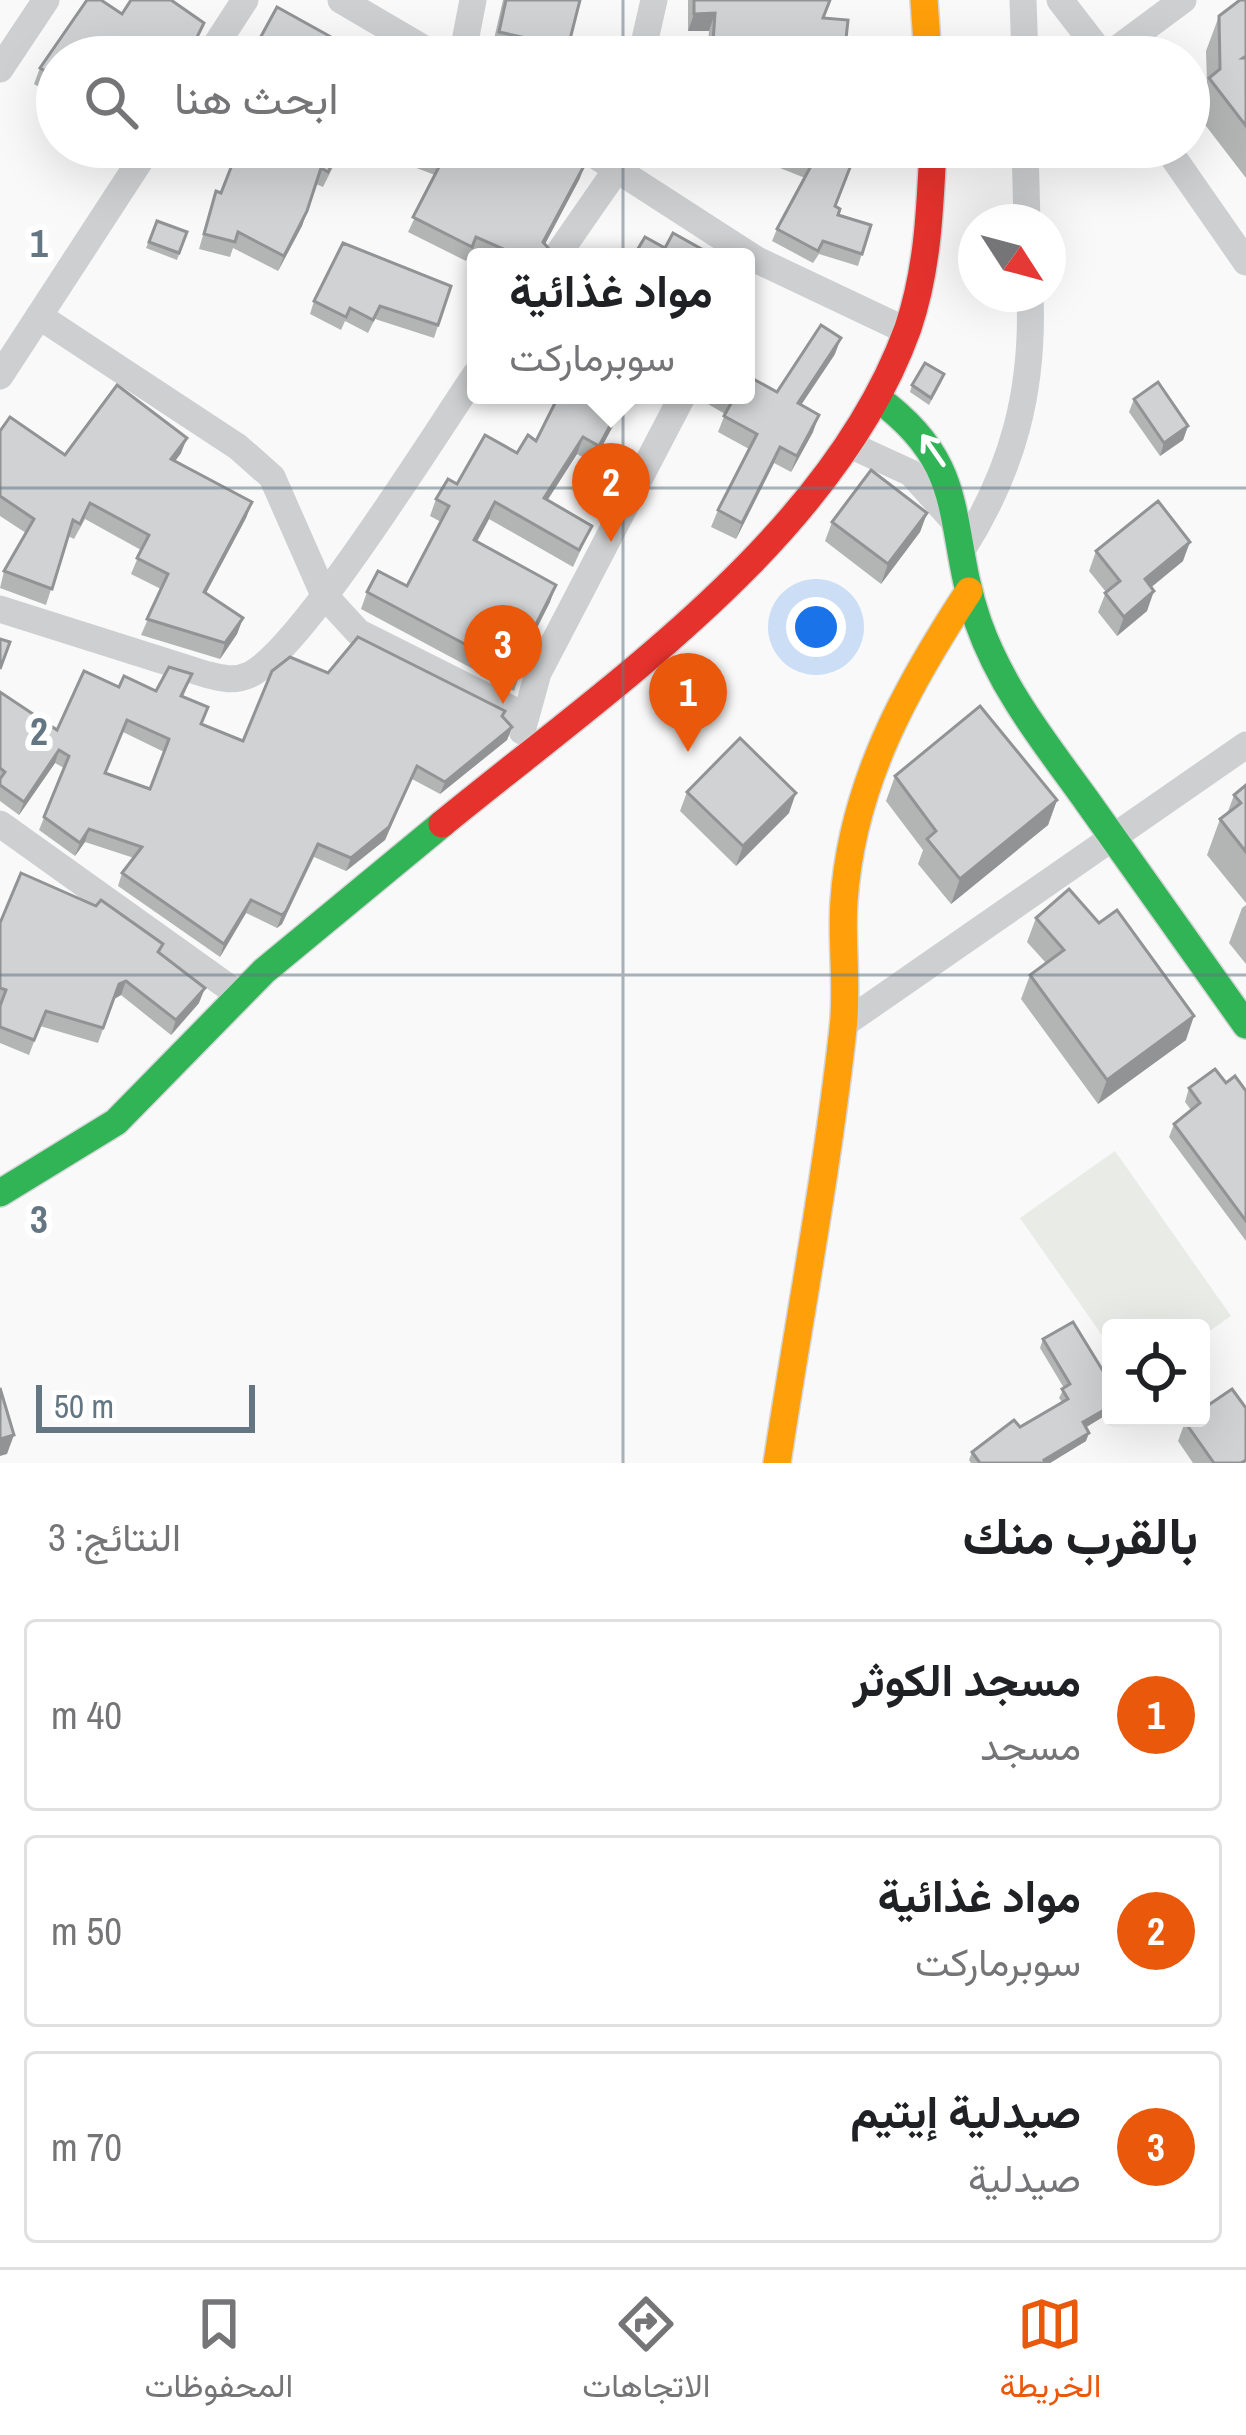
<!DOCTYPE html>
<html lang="ar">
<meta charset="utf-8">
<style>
body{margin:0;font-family:"Archivo Narrow",Vazirmatn,sans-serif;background:#f6f6f6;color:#202124;direction:rtl}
.controls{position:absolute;right:36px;bottom:36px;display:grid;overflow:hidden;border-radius:12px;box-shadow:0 12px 48px #0002}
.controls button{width:108px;height:108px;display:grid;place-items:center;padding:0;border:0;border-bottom:3px solid #e0e0e0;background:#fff;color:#202124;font:60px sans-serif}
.compass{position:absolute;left:958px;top:204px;width:108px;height:108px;border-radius:50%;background:#fff;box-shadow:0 12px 48px #0002;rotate:126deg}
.scale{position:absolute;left:36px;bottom:30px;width:219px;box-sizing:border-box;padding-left:12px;border:6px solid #657683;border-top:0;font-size:33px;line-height:42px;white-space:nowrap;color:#657683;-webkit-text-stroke:9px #fff;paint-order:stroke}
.you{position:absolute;left:816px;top:627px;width:42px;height:42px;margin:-30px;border:9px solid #fff;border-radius:50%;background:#1a73e8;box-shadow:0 0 0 18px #1a73e833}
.badge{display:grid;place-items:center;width:78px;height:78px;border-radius:50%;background:#ea580c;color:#fff;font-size:39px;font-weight:700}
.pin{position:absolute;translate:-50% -99px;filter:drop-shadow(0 3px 6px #0008)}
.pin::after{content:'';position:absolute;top:63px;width:42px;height:36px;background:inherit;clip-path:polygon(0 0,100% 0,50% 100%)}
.popup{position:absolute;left:467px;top:248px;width:288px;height:156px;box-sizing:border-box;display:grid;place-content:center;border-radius:12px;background:#fff;filter:drop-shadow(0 3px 9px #0005);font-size:39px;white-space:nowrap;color:#757577}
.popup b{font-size:45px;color:#202124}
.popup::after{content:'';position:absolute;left:50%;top:100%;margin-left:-24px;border:24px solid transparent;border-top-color:#fff}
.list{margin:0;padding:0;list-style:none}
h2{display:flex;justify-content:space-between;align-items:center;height:156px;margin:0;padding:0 48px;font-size:51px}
h2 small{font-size:39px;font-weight:400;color:#757577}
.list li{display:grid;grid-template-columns:78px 1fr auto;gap:36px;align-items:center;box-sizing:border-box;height:192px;margin:0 24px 24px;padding:0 24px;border:3px solid #e0e0e0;border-radius:12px}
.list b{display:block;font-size:45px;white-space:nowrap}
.list p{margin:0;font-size:39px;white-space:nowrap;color:#757577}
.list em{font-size:39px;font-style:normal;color:#757577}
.icon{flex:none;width:66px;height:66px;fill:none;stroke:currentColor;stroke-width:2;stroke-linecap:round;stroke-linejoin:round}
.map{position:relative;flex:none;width:1246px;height:1463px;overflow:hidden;direction:ltr}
.search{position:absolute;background:#fff;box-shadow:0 12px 48px #0002;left:36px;right:36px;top:36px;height:132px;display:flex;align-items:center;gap:30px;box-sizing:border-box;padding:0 42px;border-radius:66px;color:#757577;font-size:45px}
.sheet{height:804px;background:#fff}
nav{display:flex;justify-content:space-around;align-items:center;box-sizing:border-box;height:168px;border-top:3px solid #e0e0e0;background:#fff;font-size:33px;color:#757577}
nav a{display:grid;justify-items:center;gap:6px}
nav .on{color:#ea580c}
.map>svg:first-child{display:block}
</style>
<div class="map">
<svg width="1246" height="1463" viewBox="0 0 1246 1463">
<rect width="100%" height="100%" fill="#f9f9f9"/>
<path fill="#e8ebe6" d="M1115,1151L1231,1316L1201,1337V1328H1111V1348L1020,1218Z"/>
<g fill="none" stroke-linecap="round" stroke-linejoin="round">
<defs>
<g id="fast">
<path d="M877,398C972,467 945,526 978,622C1002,690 1046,744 1087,801C1140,876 1193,950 1246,1025"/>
<path d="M0,1193L116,1122L264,971L442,824"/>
</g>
<g id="slow">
<path d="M924,0L928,57"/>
<path d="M777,1463C799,1319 827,1174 843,1029C848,987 841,943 844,901C852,784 906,687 969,591"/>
</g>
<path id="jam" d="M442,824C608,688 833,537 908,328C928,269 930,208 933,147"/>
</defs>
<use href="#fast" stroke="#d5d6d7" stroke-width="30"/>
<use href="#slow" stroke="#d5d6d7" stroke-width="30"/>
<use href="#jam" stroke="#d5d6d7" stroke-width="30"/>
<g stroke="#cecfd0" stroke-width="27">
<path d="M341,0L438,57"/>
<path d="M1023,0L1025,57"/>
<path d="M1060,0L1104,57"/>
<path d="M208,57L245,0"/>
<path d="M462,57L473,0"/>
<path d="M641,57L654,0"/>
<path d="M1106,57L1183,0"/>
<path d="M0,69L46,0"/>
<path d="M582,147L757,260L907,331"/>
<path d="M1025,147L1027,222"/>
<path d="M1166,147L1246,262"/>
<path d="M556,257L617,169L621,147"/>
<path d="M39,316L238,447L272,477L324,595L358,632L523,715"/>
<path d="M0,376L149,147"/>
<path d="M850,445L911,473L954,521"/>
<path d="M962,550C1013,470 1034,390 1030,294"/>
<path d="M0,609L205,674C221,678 233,682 249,675C301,651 436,432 476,374"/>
<path d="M522,731L538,673L683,395"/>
<path d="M0,824L238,994"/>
<path d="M844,1024L1246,745"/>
</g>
<use href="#fast" stroke="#30b455" stroke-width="27"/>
<use href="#slow" stroke="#ff9f0a" stroke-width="27"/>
<use href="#jam" stroke="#e5322d" stroke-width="27"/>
</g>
<g fill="#b3b5b5" fill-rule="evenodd">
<path d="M503,0H580L564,57H516L491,52Z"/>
<path d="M688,0H830L823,18L842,57H707L709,31H688Z"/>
<path d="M1246,0V178L1196,113L1207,83L1206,51L1219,16Z"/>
<path d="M122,14L197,42L201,53L199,57H57V97L34,84L40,68Z"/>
<path d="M259,40L342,43L337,57H258L254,55Z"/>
<path d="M361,147H558L580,178L545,244L556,257H484L471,251L466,261L408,232L435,175Z"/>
<path d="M788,147H858L835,207L838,215L871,225L858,266L819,254L813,263L772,241L777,229L805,178L780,168Z"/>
<path d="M340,153L323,187L316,184L302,226L278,271L233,248L230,257L199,249L216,191L221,193Z"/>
<path d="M157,221L187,232L177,260L146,248Z"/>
<path d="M451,286L434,338L375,319L368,333L345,321L341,330L310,314L314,301Z"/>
<path d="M835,354L801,405L813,432L791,472L774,463L736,539L711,527L718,510L749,449L718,432L725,414L701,400L703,395H746L777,392Z"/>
<path d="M942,381L929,405L910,392L912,385Z"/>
<path d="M1134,399L1188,426L1183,440L1160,456L1129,412Z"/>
<path d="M613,426L593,463L577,454L547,500L592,526L573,567L489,519L477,542L550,602L531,640L514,691L361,609L367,592L407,586L441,522L430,516L436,499L457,484L517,453L536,441Z"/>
<path d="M0,431L65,455L181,453L175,461L252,502L246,518L206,593L243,618L237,634L220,659L141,635L161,589L131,574L141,550L85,519L74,539L68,536L46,605L0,588L4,571L26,533L0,516Z"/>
<path d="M927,513L920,532L881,584L825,541L832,522Z"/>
<path d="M1096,551L1183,561L1151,587L1147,611L1117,636L1098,612L1106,592L1089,571Z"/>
<path d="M328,673L503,717L512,727L507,740L440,794L412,779L385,840L346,871L314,857L282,924L277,928L246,913L220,957L118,886L122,873L134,858L85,842L75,856L39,830L64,768L55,763L19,815L0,801V692L57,730L119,687L156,691L192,674L183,697L202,724L243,741ZM123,732L164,752L150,789L105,773Z"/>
<path d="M895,776L1057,800L1048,825L951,904L918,864L923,850L886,801Z"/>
<path d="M1246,785V903L1207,855L1220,819L1227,814L1234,795Z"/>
<path d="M687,792L789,813L736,866L680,811Z"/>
<path d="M1246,905V964L1229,943L1242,908Z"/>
<path d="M1036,918L1186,1040L1098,1104L1021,999L1030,975L1046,963L1027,942Z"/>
<path d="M0,923L163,944L160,953L199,1003L171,1035L121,995L114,999L98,1043L40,1026L29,1055L0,1043Z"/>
<path d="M1226,1083L1246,1091V1241L1169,1137L1174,1124L1191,1110L1185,1102L1189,1088Z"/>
<path d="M1043,1339L1111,1384V1412L1086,1427V1441L1050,1463H971L969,1460L972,1452L1020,1427L1062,1402L1059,1398L1064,1388L1040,1348Z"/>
<path d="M1185,1422L1246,1463H1193L1178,1441Z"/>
</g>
<g fill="#929394">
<path d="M715,13L709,31H688L694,14Z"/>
<path d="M757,41L845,48L842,57H751Z"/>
<path d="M585,164L580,178L538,257L543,242Z"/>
<path d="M307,211L302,226L278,271L284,256Z"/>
<path d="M841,338L835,354L791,420L798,403Z"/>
<path d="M619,409L613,426L593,463L599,446Z"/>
<path d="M819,415L813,432L791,472L797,456Z"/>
<path d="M1188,426L1183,440L1160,456L1164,443Z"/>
<path d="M583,437L577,454L538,515L544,498Z"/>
<path d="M187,438L181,453L165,475L171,459Z"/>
<path d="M780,447L774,463L736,539L742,523Z"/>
<path d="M252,502L246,518L198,608L204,592Z"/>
<path d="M495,502L489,519L468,557L474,540Z"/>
<path d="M927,513L920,532L881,584L888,564Z"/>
<path d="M1190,542L1183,561L1137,599L1145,579Z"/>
<path d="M556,585L550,602L528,645L534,628Z"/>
<path d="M1154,591L1147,611L1117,636L1124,617Z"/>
<path d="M243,618L237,634L220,659L225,643Z"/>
<path d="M512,727L507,740L440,794L445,782Z"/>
<path d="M59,750L55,763L19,815L24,802Z"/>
<path d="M417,766L385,840L346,871L351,858Z"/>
<path d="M796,793L789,813L736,866L743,846Z"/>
<path d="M1057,800L1048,825L951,904L960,879Z"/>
<path d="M89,829L85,842L75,856L80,843Z"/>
<path d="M318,844L282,924L277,928L282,915Z"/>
<path d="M251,900L246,913L220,957L224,944Z"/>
<path d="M126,981L121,995L114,999L119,984Z"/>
<path d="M205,988L199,1003L171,1035L176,1020Z"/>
<path d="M1194,1016L1186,1040L1098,1104L1107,1080Z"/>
<path d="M1111,1406V1412L1080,1431L1083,1422Z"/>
<path d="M1089,1433L1086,1441L1050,1463H1043L1044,1460Z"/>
<path d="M14,1435L7,1454L0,1456V1439Z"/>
</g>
<g fill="#d0d2d3" stroke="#929394" stroke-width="3" fill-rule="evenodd">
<path d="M87,0H101L122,14L131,0H171L204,23L196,39L201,53L198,57H57V78L40,68Z"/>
<path d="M506,0H580L568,47L499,32Z"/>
<path d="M694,0H830L823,18L848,20L845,48L757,41L756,57H712L715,13L694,14Z"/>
<path d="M1240,0H1246V56L1243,58H1246V126L1209,78L1220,69L1219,16Z"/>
<path d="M277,7L342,43L335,57H269L274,47L259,40Z"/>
<path d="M239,147H341L328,172L321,168L307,211L284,256L238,232L235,242L204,234L216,191L221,193Z"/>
<path d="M404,147H558L585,164L543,242L556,257H543L538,254L537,257H522L476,237L472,247L413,217L442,161Z"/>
<path d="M788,147H858L835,206L840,209L838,215L871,225L862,254L823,241L818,251L777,229L811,166L785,156Z"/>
<path d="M157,221L187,232L179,253L149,242Z"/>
<path d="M673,233L716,257H633L645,237L665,248Z"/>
<path d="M343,243L451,286L438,325L380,306L373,320L350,308L346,317L314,301Z"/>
<path d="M821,325L841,338L798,403L819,415L797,456L780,447L742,523L718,510L757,434L724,416L734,398L727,395H746V375L777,392Z"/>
<path d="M925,363L944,374L931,398L912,385Z"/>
<path d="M1158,382L1188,426L1164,443L1134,399Z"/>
<path d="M117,385L187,438L171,459L252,502L204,592L243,618L225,643L147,619L168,574L137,558L149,535L90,503L80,524L73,520L52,589L4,571L34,519L0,496V431L10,417L65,455Z"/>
<path d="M559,395H593L619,409L599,446L583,437L544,498L592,526L579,550L495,502L474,540L556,585L534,628L521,674L367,592L378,571L407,586L449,506L436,499L448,479L457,484L485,435L517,453L528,435L536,441Z"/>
<path d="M871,470L927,513L888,564L832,522Z"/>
<path d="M1158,501L1190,542L1145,579L1154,591L1124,617L1105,593L1120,581L1096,551Z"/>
<path d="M358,637L505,711L502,716L512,727L445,782L417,766L389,827L351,858L318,844L286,911L282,915L251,900L224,944L122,873L142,847L89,829L80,843L44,817L69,756L59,750L24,802L0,785V779L5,772L0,768V692L57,730L84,671L119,687L124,676L156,691L169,667L192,674L181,696L208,707L201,724L243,741L272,671L290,657L328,673ZM127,720L169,739L150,789L105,773Z"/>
<path d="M0,639L10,642L0,669Z"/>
<path d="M980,706L1057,800L960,879L927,839L936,831L895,776Z"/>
<path d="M740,738L796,793L743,846L687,792Z"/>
<path d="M1246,785V852L1220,819L1241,803L1234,795Z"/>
<path d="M21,873L96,906L101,900L163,944L158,952L205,988L176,1020L126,981L119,984L103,1028L46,1011L34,1040L0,1027V1006L6,990L0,988V923Z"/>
<path d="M1069,889L1099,923L1117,910L1194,1016L1107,1080L1030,975L1064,950L1036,918Z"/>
<path d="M1215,1069L1226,1083L1235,1076L1246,1091V1221L1174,1124L1200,1103L1189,1088Z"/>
<path d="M1073,1322L1111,1384V1406L1083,1422L1089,1433L1044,1460L1046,1463H980L972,1452L1014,1420L1020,1427L1068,1399L1062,1389L1070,1384L1043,1339Z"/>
<path d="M0,1388L14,1435L0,1439Z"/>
<path d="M1232,1389L1246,1408V1460L1241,1463H1214L1185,1422L1190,1418H1201V1410Z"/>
</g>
<defs><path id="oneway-shaft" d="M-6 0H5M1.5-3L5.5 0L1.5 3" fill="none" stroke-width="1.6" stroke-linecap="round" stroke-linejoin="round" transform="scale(3)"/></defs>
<use stroke="#fff" href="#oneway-shaft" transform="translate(933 450) rotate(-125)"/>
<path fill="none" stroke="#657683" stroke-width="3" stroke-opacity="0.55" d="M623,0V57M623,147V1463M0,488H1246M0,975H1246"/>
<g font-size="39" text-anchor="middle" font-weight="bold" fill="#657683" stroke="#fff" stroke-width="12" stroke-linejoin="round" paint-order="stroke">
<text x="39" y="257">1</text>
<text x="39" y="745">2</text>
<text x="39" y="1233">3</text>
</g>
</svg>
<div class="controls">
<button><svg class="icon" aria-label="locate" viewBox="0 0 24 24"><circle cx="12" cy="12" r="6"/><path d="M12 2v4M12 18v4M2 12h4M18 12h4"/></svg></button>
</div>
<svg class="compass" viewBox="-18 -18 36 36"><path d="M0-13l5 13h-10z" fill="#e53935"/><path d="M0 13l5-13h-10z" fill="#757577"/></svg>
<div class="scale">50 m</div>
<div class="you"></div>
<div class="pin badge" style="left:688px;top:752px">1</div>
<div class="pin badge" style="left:611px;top:542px">2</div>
<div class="popup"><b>مواد غذائية</b>سوبرماركت</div>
<div class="pin badge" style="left:503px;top:704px">3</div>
<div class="search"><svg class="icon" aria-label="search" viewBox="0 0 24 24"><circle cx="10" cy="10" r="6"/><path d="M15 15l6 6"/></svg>ابحث هنا</div>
</div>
<section class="sheet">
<h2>بالقرب منك<small>النتائج: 3</small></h2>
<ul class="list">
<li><span class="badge">1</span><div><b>مسجد الكوثر</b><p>مسجد</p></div><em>40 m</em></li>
<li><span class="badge">2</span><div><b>مواد غذائية</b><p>سوبرماركت</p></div><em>50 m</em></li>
<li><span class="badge">3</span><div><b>صيدلية إيتيم</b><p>صيدلية</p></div><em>70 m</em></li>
</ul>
</section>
<nav>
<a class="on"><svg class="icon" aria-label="map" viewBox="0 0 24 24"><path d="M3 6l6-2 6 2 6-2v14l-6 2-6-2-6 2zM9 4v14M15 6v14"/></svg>الخريطة</a>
<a><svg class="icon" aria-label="directions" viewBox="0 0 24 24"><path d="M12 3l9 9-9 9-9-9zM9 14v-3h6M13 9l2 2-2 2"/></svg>الاتجاهات</a>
<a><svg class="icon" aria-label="saved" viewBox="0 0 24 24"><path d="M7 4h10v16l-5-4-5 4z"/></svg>المحفوظات</a>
</nav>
